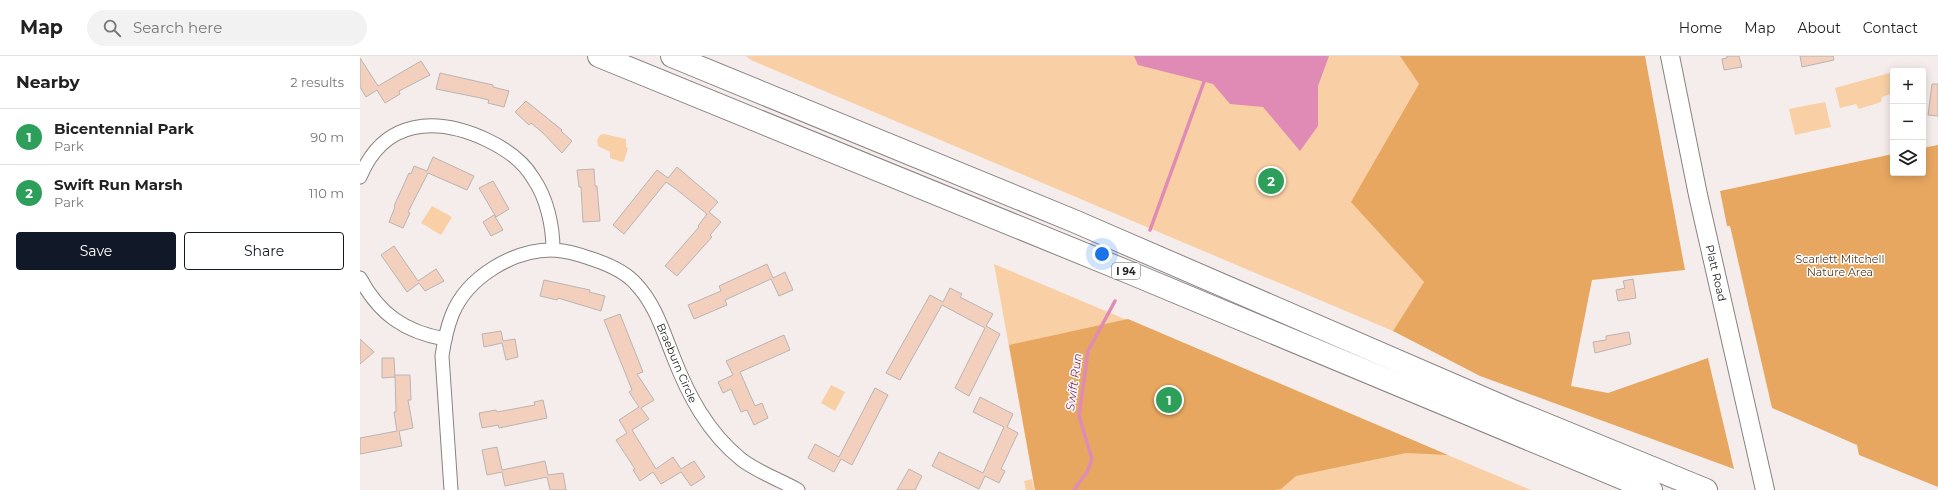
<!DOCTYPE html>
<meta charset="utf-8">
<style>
body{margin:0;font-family:Montserrat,sans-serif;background:#f2f2f2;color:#222}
.controls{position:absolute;right:12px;top:12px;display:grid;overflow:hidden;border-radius:4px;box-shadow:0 2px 10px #0003}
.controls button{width:36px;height:36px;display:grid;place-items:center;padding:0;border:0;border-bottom:1px solid #e0e0e0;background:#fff;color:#222;font:20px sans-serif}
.you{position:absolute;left:742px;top:198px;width:14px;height:14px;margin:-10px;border:3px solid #fff;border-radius:50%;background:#1a73e8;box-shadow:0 0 0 6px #1a73e833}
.badge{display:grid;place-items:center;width:26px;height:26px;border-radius:50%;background:#111827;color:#fff;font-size:13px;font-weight:700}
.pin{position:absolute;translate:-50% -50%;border:2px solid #fff;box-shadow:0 1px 4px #0006}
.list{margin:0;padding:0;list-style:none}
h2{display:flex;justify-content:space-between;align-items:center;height:52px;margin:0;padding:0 16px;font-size:17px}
h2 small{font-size:13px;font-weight:400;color:#767676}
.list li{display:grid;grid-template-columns:26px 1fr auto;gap:12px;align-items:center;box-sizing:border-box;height:56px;padding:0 16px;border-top:1px solid #e0e0e0}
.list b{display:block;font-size:15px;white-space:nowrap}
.list p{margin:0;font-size:13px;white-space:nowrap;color:#767676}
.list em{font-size:13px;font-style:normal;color:#767676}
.actions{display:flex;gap:8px;padding:12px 16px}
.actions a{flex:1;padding:9px 0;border:1px solid #111827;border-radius:4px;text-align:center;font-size:14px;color:#111827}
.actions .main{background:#111827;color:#fff}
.icon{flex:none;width:22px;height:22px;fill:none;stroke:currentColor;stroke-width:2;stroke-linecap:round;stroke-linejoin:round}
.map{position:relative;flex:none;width:1578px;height:434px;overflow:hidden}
header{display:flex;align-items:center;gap:24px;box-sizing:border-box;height:56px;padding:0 20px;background:#fff;border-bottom:1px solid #e0e0e0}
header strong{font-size:19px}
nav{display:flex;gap:22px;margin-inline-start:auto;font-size:14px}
.search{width:280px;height:36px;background:#f2f2f2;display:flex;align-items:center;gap:10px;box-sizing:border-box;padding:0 14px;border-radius:22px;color:#767676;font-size:15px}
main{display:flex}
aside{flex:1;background:#fff}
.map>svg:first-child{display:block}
</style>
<header>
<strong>Map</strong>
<div class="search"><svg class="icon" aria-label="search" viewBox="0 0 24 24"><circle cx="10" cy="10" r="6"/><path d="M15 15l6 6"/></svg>Search here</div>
<nav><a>Home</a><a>Map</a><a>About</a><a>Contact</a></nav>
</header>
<main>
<aside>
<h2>Nearby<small>2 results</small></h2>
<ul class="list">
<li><span class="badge" style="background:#2e9e5b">1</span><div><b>Bicentennial Park</b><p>Park</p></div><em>90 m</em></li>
<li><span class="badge" style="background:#2e9e5b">2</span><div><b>Swift Run Marsh</b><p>Park</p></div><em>110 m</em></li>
</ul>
<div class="actions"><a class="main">Save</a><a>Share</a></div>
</aside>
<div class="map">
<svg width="1578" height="434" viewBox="0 0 1578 434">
<rect width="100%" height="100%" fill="#f5edec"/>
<g fill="#f9cfa5">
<path d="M386,0H1090L1043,203L1064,226L1033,275L391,4Z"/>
<path d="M1533,16V37L1522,41L1521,46L1499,53L1496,48L1480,52L1475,32Z"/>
<path d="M1465,46L1471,71L1435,79L1429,53Z"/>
<path d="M244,78L266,83V91L268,92L264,105L262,106L250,102V96L238,90L237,84L240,79Z"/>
<path d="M72,150L92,161L81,179L61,167Z"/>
<path d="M634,208L1171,434H675Z"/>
<path d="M471,329L485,336L475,355L461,347Z"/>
<path d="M672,423L674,434H666L664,425Z"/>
</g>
<g fill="#e7a760">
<path d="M1040,0H1285L1325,214L1232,224L1211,330L1248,337L1348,302L1374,413L1120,320L1033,275L1064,226L991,146L1059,28Z"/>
<path d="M1578,89V431L1499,399L1497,389L1412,352L1370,170H1367L1360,135L1533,98V117H1563V92Z"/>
<path d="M768,263L1088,399L1046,397L936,420L921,433L915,434H675L649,289Z"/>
</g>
<path fill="#e08bb5" d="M774,0H969L958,30V70L940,95L903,51L870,48L853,28L778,9Z"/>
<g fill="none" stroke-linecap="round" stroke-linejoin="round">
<g stroke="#e08bb5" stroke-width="3.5">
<path d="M790,174L845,23"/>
<path d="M714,434L727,416L732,403L719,360L728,295L755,245"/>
</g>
</g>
<g fill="#f3d0be" stroke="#bab4b1">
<path d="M1367,0H1379L1382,11L1364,14L1362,3L1367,2Z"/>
<path d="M1440,0H1473L1474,4L1442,11Z"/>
<path d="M0,2L18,30L61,5L70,19L39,35L40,38L25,47L17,34L6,41L0,31Z"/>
<path d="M80,17L133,29V31L149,35L144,51L128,47L129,44L116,41L76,33Z"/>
<path d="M1572,28H1578V60L1568,59Z"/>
<path d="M166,45L202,74L201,75L212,85L202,97L182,76L171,67L169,69L155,56Z"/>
<path d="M73,101L114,120L107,134L68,117L48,156L50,157L43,172L29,166L35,151L34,150L49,117L51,118L54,110L67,115Z"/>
<path d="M317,111L358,146L349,156L361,166L350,179L352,181L317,220L305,210L339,171L338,170L347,158L316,133L306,126L264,178L253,169L297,114L308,122Z"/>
<path d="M234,113L235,130H237L240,165L223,166L221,131H219L217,114Z"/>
<path d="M133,125L149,153L136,161L119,132Z"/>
<path d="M134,159L143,174L131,180L123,166Z"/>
<path d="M34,190L58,225L76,213L84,225L65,235L59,227L47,236L21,199Z"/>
<path d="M407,208L413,222L425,216L433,234L419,240L411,223L365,244L367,249L334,263L328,249L361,235L359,230Z"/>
<path d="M1273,223L1276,242L1258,245L1256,234L1265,232L1263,225Z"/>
<path d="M184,224L230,234L229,236L245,240L241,255L198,242L197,244L180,240Z"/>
<path d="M590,232L602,238L600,241L633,258L626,270L640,278L609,340L595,332L625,272L582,249L540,324L526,317L570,239L583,246Z"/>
<path d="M260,258L283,316L277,318L294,344L281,352L289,363L272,374L296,413L313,401L321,413L334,405L345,421L331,430L321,416L301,428L293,416L280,425L273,414L275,413L256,384L267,377L259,364L279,351L269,336L272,334L244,264Z"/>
<path d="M141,275L143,285L155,283L158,301L146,304L142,287L124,291L122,278Z"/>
<path d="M1269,276L1271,288L1235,297L1233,286L1246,284V280Z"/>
<path d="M424,279L430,294L380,316L395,350L402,347L408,362L394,369L387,354L381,356L371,333L363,337L358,326L373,319L366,305Z"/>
<path d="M0,283L14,296L0,308Z"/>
<path d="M22,302H34L35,321L22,322Z"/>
<path d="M35,319H50L51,344H48L53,372L39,375L42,390L0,398V382L37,375L34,356H36Z"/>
<path d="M515,332L528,339L492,409L481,403L474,416L448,402L455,388L479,401Z"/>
<path d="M620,341L653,358L647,371L658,377L641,413L645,415L639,427L625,420L619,433L572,410L579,396L623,417L644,371L613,356Z"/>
<path d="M183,344L187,362L139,372L138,369L122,372L119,357L136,354L137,356L175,349L174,346Z"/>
<path d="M137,391L142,414L185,405L188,419L203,417L206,434H190L187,421L145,430L142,416L127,419L122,394Z"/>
<path d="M549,413L562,420L555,434H537Z"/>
</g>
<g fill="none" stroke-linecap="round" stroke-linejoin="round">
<defs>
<g id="minor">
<path d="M0,121C24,63 76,60 127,84C144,92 163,105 173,122C187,142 193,170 193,194"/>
<path d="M0,222C19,258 45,276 85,283"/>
<path d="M91,434L82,300C84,286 87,272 92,259C107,221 154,193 194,194C206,195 218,198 229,202C245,207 265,215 276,228C295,248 303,275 313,300C328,339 348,377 382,404C398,416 420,424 438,434"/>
</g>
<path id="secondary" d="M1310,0L1338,139L1405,434"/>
<g id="motorway">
<path d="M239,0L773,218L1291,434"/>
<path d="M312,0L714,165L1153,355L1346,434"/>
</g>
</defs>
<use href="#minor" stroke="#898281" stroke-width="15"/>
<use href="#secondary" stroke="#898281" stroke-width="20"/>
<use href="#motorway" stroke="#898281" stroke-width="24"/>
<use href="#minor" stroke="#fff" stroke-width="13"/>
<use href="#secondary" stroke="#fff" stroke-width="18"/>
<use href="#motorway" stroke="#fff" stroke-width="22"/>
</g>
<g text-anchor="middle" stroke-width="3" stroke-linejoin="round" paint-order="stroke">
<rect fill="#fff" stroke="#656363" stroke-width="1" x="752" y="207" width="28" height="16" rx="3"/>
<g font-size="10" font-weight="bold" fill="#232020">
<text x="766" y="219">I 94</text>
</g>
<g font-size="11" fill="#523719" stroke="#fff">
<text x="1480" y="207">Scarlett Mitchell<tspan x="1480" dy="13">Nature Area</tspan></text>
</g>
<g font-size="11" fill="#232020" stroke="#fff">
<text transform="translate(1356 217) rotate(77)" y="4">Platt Road</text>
<text transform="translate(317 307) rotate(67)" y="4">Braeburn Circle</text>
</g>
<g font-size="12" font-style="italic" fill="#8e2b64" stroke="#fff">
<text transform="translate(714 326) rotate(-82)" y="4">Swift Run</text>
</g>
</g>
</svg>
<div class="controls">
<button>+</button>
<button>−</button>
<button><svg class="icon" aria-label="layers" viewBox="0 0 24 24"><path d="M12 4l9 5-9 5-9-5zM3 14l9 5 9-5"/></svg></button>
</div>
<div class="you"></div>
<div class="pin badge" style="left:809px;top:344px;background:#2e9e5b">1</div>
<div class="pin badge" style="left:911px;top:125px;background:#2e9e5b">2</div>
</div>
</main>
